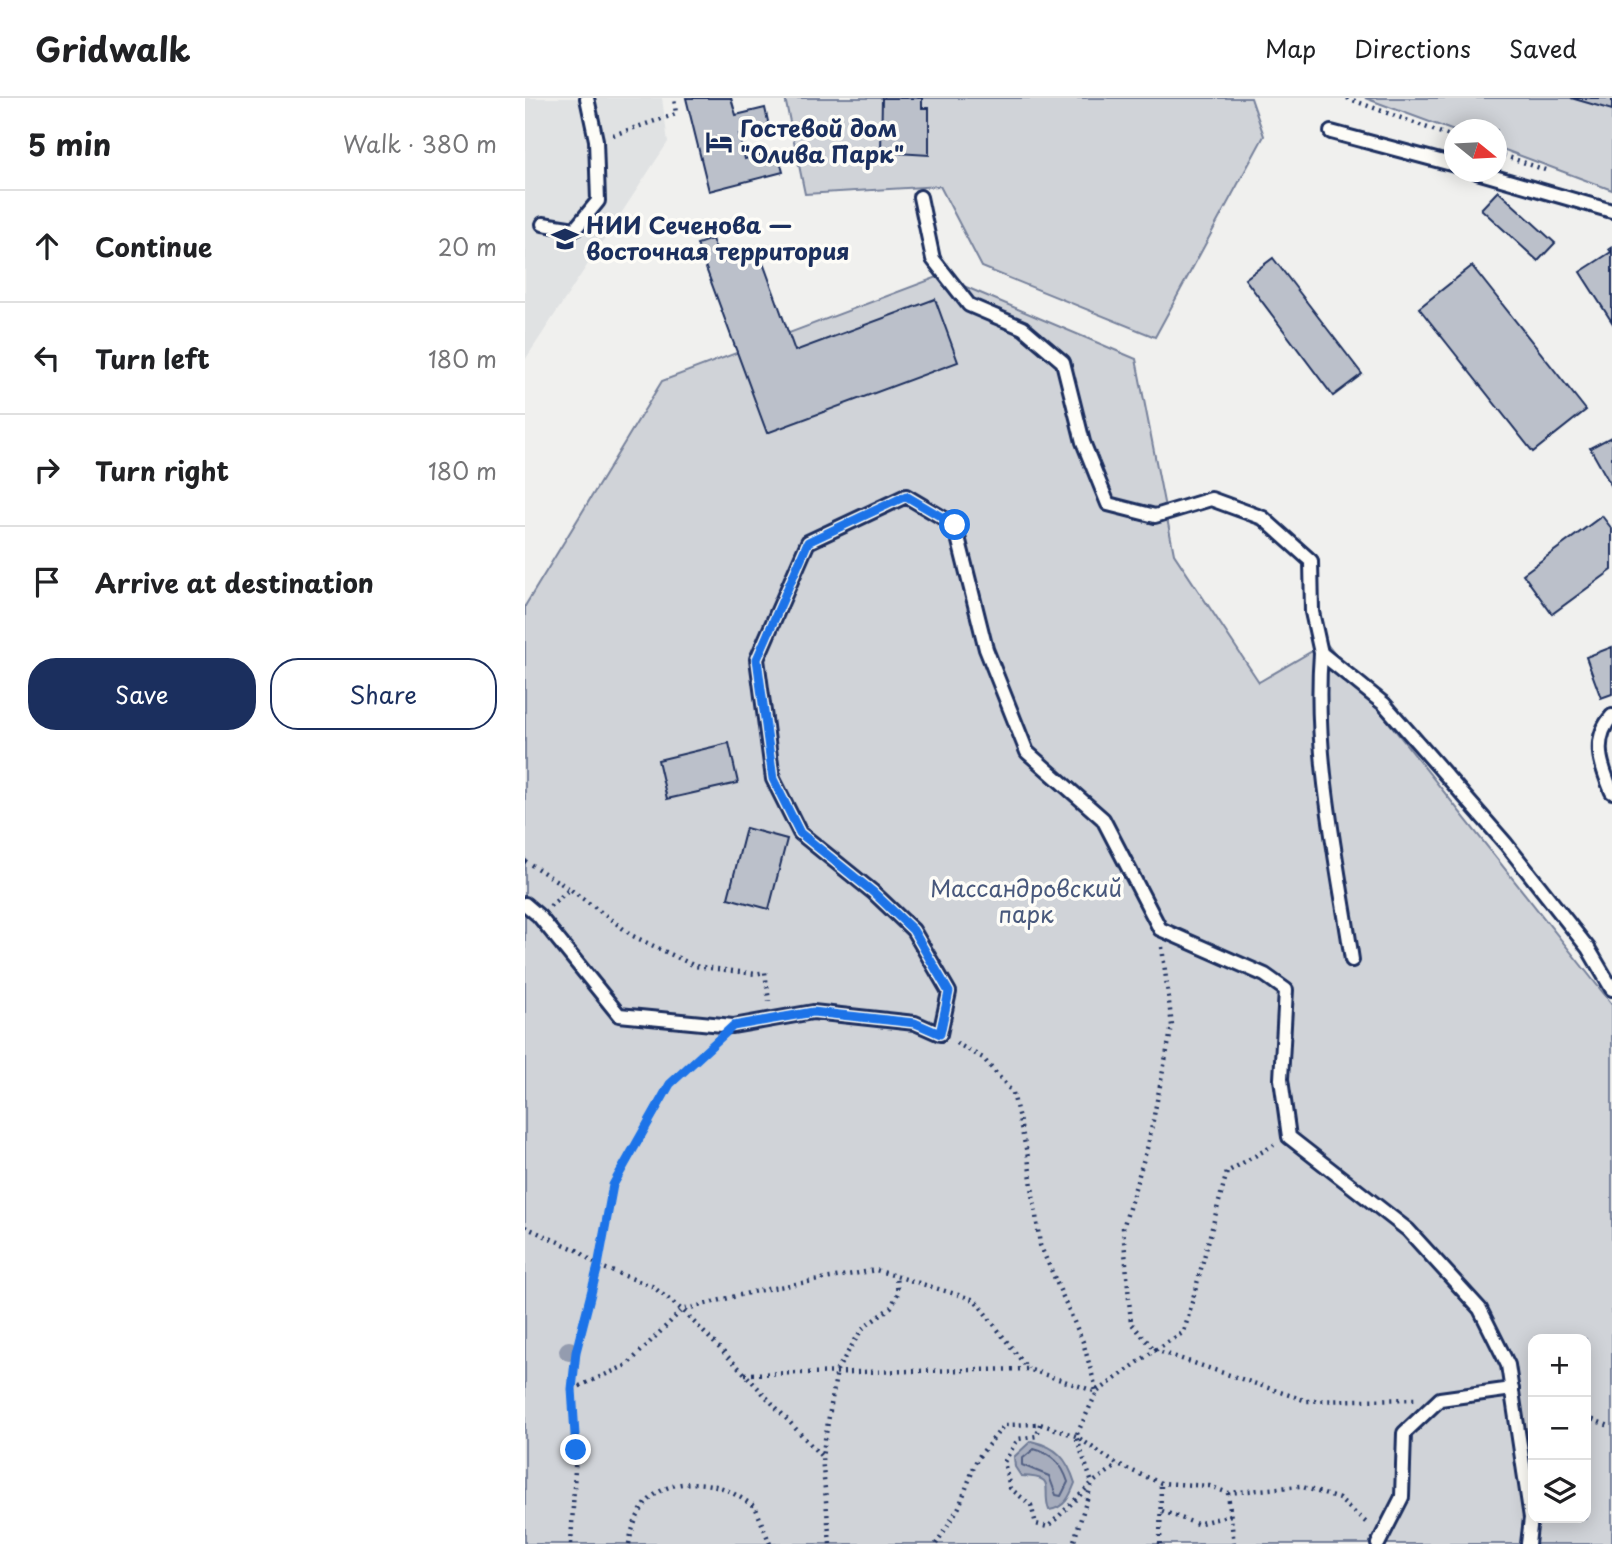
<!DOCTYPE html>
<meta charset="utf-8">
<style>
body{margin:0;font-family:"Playpen Sans",sans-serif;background:#f6f6f6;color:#202124}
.controls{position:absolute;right:21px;bottom:21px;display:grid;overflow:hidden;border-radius:14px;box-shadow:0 4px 18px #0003}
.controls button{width:63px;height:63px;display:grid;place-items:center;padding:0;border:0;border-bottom:2px solid #e0e0e0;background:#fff;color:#202124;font:35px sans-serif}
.compass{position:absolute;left:919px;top:21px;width:63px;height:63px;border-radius:50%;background:#fff;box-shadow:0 4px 18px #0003;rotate:108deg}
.stop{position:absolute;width:21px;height:21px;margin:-16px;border:5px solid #1a73e8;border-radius:50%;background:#fff}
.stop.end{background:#1a73e8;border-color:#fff;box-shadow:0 2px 7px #0008}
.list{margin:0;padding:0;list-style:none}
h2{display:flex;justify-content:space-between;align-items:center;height:91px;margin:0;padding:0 28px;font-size:30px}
h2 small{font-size:23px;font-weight:400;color:#757577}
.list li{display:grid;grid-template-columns:46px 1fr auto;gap:21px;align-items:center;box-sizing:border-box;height:112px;padding:0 28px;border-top:2px solid #e0e0e0}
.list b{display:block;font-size:26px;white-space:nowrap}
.list em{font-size:23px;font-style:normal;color:#757577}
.actions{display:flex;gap:14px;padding:21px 28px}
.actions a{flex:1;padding:16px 0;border:2px solid #1b2f5e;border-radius:28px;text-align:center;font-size:24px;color:#1b2f5e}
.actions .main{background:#1b2f5e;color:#fff}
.icon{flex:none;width:38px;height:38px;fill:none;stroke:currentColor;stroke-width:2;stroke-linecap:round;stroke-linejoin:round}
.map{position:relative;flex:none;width:1087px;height:1446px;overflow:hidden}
header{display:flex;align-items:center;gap:42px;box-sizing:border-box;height:98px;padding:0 35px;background:#fff;border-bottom:2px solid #e0e0e0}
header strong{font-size:33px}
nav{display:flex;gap:38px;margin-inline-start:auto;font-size:24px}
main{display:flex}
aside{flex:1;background:#fff}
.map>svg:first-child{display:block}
</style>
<header>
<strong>Gridwalk</strong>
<nav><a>Map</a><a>Directions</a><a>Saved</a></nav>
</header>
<main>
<aside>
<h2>5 min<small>Walk · 380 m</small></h2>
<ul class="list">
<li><svg class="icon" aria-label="ahead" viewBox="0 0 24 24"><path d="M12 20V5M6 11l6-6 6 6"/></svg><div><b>Continue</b></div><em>20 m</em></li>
<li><svg class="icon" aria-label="left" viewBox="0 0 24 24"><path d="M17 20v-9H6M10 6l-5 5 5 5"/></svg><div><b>Turn left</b></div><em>180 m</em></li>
<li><svg class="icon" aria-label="right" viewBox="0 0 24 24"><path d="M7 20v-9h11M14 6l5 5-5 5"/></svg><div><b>Turn right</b></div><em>180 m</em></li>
<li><svg class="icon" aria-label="arrive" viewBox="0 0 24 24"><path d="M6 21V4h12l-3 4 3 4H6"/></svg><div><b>Arrive at destination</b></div></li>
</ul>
<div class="actions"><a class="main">Save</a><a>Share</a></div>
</aside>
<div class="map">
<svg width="1087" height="1446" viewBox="0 0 1087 1446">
<rect width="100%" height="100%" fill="#f0f0ee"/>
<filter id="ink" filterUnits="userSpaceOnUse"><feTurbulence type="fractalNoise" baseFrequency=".0143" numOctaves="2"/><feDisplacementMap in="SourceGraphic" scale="14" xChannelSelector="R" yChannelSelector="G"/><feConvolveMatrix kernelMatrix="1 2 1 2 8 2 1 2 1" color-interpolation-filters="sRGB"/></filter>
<g filter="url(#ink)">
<path fill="#e0e2e3" d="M0,0H137L143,44L0,262Z"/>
<g fill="#d0d3d8" stroke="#76819b" stroke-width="2" fill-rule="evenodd">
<path d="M260,0H726L739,38L630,239L457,169L415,88L280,96Z"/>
<path d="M840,0H1087V92L972,49V32L929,33Z"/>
<path d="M415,178L611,261L649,456L734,584L801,545L1087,906V1446H0V508L137,283ZM1008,1241H1061V1420H1008Z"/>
</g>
<path fill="#a7adbd" stroke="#6f7b97" stroke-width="2" d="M506,1343C532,1349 542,1360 550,1385C545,1398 540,1410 524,1412C516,1390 534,1379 496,1378L490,1369L489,1359Z"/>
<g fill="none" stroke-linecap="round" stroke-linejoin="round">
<path stroke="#536184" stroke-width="2" d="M509,1351C528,1356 537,1366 543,1384L536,1398L531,1397L524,1378L497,1367V1361Z"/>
</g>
<g fill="#bbc0ca" stroke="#1b2f5e" stroke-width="2">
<path d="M161,0H206L211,17L240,10L244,28L214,36L220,61L252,52L258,74L184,93Z"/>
<path d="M357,0H397V10H404V57L356,54Z"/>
<path d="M1046,0H1087V12Z"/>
<path d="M973,93L1030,145L1013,163L956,111Z"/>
<path d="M187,141L196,165L233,151L270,253L410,201L433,264L242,335L172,146Z"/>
<path d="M1087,149V224L1055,174L1086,154L1084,151Z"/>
<path d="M748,160L837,276L808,298L720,181Z"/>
<path d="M947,168L1061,312L1008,354L894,210Z"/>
<path d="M1086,339L1087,341V389L1065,350Z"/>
<path d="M1077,418L1087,431V472L1027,516L998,476Z"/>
<path d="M1087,549V596L1076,600L1061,559Z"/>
<path d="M204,645L213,685L142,701L133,662Z"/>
<path d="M221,730L262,741L244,811L203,800Z"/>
</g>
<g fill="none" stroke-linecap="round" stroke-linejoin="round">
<defs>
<g id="lane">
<path d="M806,34L930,67"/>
<path d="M952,74L1087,113"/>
<path d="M395,99L408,161L444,207L498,230L538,264L558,344L583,406L630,418L686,401L738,420L786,463L787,514L796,555"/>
<path d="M18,126L50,131L73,103L71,42L62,0"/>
<path d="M1087,618C1066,642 1076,668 1087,694"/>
<path d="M0,806L14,818L94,917L208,928L288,914L390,925L415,936L424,894L388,832L348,794L275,735L248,681L232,561L283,444L381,398L430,427L461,551L502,654L578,721L635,831L740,877L761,892L756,981L764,1039L883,1132L955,1211L983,1267L1006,1420L1003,1446"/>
<path d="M827,862C812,761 788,657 796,555L859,606L981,746L1063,850L1087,891"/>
<path d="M853,1446L877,1399L879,1335L915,1301L987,1291"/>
</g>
</defs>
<use href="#lane" stroke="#1b2f5e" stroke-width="18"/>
<g stroke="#1b2f5e" stroke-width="4.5" stroke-dasharray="2 5" stroke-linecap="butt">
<path d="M822,0L930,40"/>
<path d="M88,37L151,16L149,0"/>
<path d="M972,55L1023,73"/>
<path d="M0,763L45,791"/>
<path d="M25,808L45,791L108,838L170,868L230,876L240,874L244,903"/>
<path d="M637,849L647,928L623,1047L598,1130L606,1225L630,1252L659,1234L702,1074L749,1047"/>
<path d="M431,945L458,960L488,995L503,1059L515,1147L558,1244L572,1294L551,1338L567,1385L548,1446"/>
<path d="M0,1129L54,1153L73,1168L127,1188L157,1212L220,1276L297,1359"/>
<path d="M220,1276L503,1271L572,1294L630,1252L782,1303L890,1301"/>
<path d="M48,1291L102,1267L157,1212L231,1193L351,1172L450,1202L503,1271"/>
<path d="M1061,1319L1087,1329"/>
<path d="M515,1326L512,1338L493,1341L479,1364L485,1390L506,1407L511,1426L523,1429L567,1385L593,1367"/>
<path d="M703,1395L709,1446"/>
<path d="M637,1413L672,1426L706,1417"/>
<path d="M46,1446L51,1352L47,1291L51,1254L73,1168L88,1088L145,986L190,944"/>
<path d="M104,1446C112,1399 142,1377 191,1388C204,1391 218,1402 230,1408L245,1446"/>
<path d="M305,1446L297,1359L312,1272L337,1231L366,1209L373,1195L371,1180"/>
<path d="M411,1446L434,1409L452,1361L479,1327L515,1326L551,1338L593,1367L636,1385L685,1388L703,1395L775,1388L814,1401L844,1427"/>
<path d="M635,1446L636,1385"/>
</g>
<use href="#lane" stroke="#fdfcf7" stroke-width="12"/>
</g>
<circle fill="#949caf" cx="44" cy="1253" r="10"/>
</g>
<g fill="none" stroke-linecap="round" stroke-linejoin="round" filter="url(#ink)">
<path stroke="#1a73e8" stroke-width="9" d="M51,1352L47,1291L51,1254L73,1168L88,1087L145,986L208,928L288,914L390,925L415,936L424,894L388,832L348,794L275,735L248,681L232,561L283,444L381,398L430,427"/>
</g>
<defs>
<symbol id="hotel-bare" viewBox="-9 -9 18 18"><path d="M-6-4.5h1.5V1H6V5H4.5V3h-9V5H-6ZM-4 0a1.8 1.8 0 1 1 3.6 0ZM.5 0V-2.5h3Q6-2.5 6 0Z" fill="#1b2f5e" stroke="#fdfcf7" stroke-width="2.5" paint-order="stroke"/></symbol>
<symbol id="university-bare" viewBox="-9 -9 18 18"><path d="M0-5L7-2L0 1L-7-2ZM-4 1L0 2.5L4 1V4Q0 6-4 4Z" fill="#1b2f5e" stroke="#fdfcf7" stroke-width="2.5" paint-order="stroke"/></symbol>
</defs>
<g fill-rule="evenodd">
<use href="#hotel-bare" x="175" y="25" width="38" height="38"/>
<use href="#university-bare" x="21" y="122" width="38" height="38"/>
</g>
<g text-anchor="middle" stroke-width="7" stroke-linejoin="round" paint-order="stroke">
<g font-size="23" font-weight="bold" fill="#1b2f5e" stroke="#fdfcf7" text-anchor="start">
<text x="215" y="39">Гостевой дом<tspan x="215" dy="26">"Олива Парк"</tspan></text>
<text x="61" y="136">НИИ Сеченова —<tspan x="61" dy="26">восточная территория</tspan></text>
</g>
<g font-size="23" fill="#48587c" stroke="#fdfcf7">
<text x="501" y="799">Массандровский<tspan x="501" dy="26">парк</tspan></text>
</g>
</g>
</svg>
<div class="controls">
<button>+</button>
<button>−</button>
<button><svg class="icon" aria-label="layers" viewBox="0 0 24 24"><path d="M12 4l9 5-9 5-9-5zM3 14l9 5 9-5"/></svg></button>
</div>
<svg class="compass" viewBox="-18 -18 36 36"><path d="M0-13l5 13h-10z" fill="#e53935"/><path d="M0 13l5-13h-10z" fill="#757577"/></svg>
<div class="stop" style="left:430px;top:427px"></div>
<div class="stop end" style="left:51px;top:1352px"></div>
</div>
</main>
